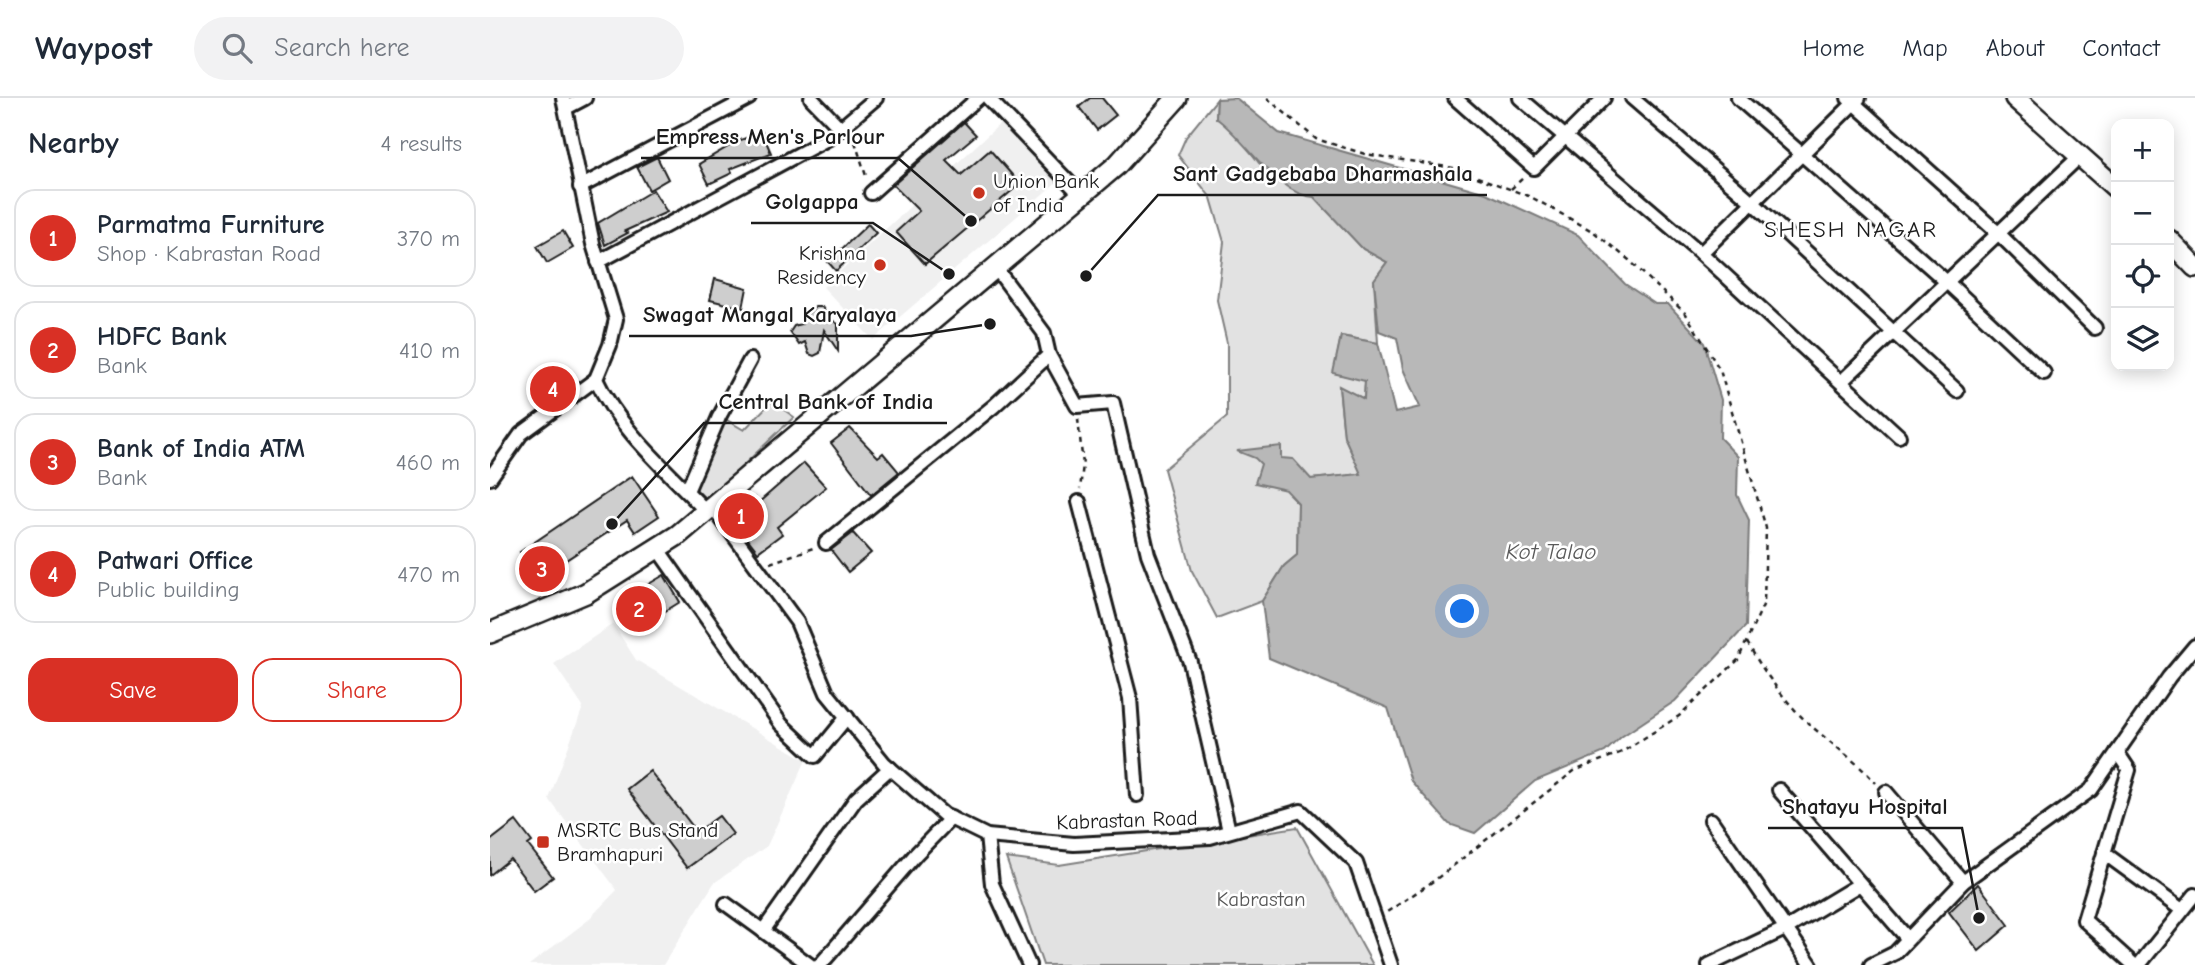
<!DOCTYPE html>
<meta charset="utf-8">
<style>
body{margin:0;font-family:"Comic Neue",sans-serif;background:#f2f2f3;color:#1f2937}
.controls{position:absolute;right:21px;top:21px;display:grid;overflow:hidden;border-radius:14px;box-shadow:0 4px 18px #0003}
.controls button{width:63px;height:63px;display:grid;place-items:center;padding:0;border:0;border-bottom:2px solid #e0e1e3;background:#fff;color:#1f2937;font:35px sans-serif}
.you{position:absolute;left:973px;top:514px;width:24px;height:24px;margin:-18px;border:5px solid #fff;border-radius:50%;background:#1a73e8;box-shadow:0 0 0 10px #1a73e833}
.badge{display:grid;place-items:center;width:46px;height:46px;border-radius:50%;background:#d93025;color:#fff;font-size:23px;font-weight:700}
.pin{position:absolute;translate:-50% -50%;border:4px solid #fff;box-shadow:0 2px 7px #0006}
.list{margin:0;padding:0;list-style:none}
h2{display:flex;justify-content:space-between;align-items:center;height:91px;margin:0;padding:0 28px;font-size:30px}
h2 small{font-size:23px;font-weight:400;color:#747a83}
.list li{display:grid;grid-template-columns:46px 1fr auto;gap:21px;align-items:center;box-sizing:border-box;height:98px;margin:0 14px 14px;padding:0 14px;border:2px solid #e0e1e3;border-radius:21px}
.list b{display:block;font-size:26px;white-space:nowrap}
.list p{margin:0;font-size:23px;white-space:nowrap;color:#747a83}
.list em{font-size:23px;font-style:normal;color:#747a83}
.actions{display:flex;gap:14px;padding:21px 28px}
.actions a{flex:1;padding:16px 0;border:2px solid #d93025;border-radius:21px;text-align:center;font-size:24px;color:#d93025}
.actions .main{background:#d93025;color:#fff}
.icon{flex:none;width:38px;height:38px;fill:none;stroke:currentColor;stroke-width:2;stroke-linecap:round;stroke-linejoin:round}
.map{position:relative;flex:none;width:1705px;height:867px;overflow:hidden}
header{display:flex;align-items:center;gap:42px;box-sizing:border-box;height:98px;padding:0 35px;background:#fff;border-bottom:2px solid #e0e1e3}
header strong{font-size:33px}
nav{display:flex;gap:38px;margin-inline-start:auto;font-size:24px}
.search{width:490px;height:63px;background:#f2f2f3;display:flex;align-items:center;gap:18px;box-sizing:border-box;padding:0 24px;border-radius:38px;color:#747a83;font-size:26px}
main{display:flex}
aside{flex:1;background:#fff}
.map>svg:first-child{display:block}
</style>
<header>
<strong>Waypost</strong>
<div class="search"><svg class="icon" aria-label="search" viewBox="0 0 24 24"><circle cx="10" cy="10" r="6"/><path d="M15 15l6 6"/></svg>Search here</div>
<nav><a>Home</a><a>Map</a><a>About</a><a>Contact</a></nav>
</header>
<main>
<aside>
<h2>Nearby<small>4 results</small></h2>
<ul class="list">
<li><span class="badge">1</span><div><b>Parmatma Furniture</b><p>Shop · Kabrastan Road</p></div><em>370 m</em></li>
<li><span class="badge">2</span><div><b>HDFC Bank</b><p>Bank</p></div><em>410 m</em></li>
<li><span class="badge">3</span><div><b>Bank of India ATM</b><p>Bank</p></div><em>460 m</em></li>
<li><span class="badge">4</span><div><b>Patwari Office</b><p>Public building</p></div><em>470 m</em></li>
</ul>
<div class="actions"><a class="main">Save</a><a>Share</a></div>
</aside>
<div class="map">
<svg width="1705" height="867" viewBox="0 0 1705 867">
<rect width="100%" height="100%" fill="#fff"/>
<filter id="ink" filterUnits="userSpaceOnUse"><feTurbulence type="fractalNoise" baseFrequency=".0143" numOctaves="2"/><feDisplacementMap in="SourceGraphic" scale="14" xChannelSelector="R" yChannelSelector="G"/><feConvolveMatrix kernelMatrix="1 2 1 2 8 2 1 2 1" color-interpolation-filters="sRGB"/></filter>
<g filter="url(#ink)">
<g fill="#f0f0f0">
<path d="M514,22L568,83L383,242L333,189Z"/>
<path d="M123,526L146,562L316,662L277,748L224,785L173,867H39L97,823L127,792L59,701L93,609L64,566Z"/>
</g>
<g fill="#e2e2e2" stroke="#7f7f7f" stroke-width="2">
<path d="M727,1L726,20L745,33L769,65L824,99L873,151L897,164L884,182L888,245L851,238L844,275L875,282L874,301L849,289L854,338L872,376L821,381L796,393L808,405L807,457L794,468L772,503L727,520L702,473L674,371L737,319V245L727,202L734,144L721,100L688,57L696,39Z"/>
<path d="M282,303L304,319L217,402L203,390L235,321L254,332Z"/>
<path d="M807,729L883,867H553L516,760L569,767Z"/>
</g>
<path fill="#b8b8b8" stroke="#7a7a7a" stroke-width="2" d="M746,0L789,35L996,95L1088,137L1135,186L1165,206H1178L1214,245L1231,302L1230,340L1248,359L1247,397L1259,422L1256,528L1185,603L1131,639L1115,654L1045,683L985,735L959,726L921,683L898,610L779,560L772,503L794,468L807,457L808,405L796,392L765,385L771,366L765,360L747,353L791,348V360L803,361L821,381L871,376L854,338L849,288L874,301L875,283L843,275L851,238L888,245L905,315L930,309L913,271L907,240L889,233L884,182L897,164L873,151L824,99C786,97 756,41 726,20L727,1Z"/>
<g fill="#cecece" stroke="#1c1c1c" stroke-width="2">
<path d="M600,0H612L626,17L607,32L589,9Z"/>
<path d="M474,24L486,37L456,62L471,77L500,52L530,86L435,166L406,134L429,113L403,87Z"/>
<path d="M272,34L281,55L240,71L242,75L219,86L209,66L248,43Z"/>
<path d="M167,59L178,81L159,92L147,69Z"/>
<path d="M163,92L177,114L135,133L138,135L115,147L108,125Z"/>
<path d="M378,126L386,135L346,173L338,164Z"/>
<path d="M73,133L83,150L57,165L47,148Z"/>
<path d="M225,181L257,190L253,210L220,202Z"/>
<path d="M325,209H332L339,220L348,226V253L334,232L330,255L324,258L319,256L315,244L309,247L300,234L304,228L312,226L313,219Z"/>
<path d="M360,330L388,359L393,355L409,374L381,397L341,345Z"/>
<path d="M314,365L336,389L287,429L292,436L268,454L240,418L264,400L268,405Z"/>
<path d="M142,378L169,418L145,434L137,422L47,481L30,454Z"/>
<path d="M363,435L381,455L358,474L341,452Z"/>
<path d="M174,477L190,504L169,517L152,490Z"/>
<path d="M160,673L207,734L229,718L243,736L197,770L137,691Z"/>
<path d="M26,723L42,744L38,747L63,779L44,793L20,761L0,777V743Z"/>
<path d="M1488,786L1519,827L1489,853L1459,814Z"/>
</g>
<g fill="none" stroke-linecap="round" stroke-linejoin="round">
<defs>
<g id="minor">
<path d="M73,0L103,146L126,221L120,247L106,281C130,333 177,372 216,413"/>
<path d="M321,0L351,31"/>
<path d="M498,0L591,97"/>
<path d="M965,0L1044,70L1114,0"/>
<path d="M1030,0L1211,155L1409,338"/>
<path d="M1142,0L1261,103L1467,293"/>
<path d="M1248,0L1458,185L1554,275"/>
<path d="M1358,0L1509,136L1605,230"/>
<path d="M76,10L95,0"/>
<path d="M90,89L259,0"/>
<path d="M381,95L488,0"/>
<path d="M1211,155L1369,0"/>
<path d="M108,164L339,40L386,0"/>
<path d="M505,169L554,235L559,257L587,308L623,305L658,456L700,564L739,733"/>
<path d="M1351,284L1590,58"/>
<path d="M0,380L31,336L106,281"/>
<path d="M197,393L229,319L260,262"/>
<path d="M589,404L640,600L647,697"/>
<path d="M222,408L307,524L337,595L394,665L454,717L497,738L584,746L720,739L811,713L866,765L901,867"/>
<path d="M336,445L504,308L559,257"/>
<path d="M167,450L291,626L325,658L357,619"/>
<path d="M1627,654L1639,672L1594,822L1644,867"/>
<path d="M1289,692L1418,841"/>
<path d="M1396,694L1473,784"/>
<path d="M1221,722L1321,867"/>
<path d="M497,738L502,786L539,867"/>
<path d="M1614,755L1692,812"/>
<path d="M236,806L320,867"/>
<path d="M273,833L366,701L400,670"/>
<path d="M330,867L426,756L461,720"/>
<path d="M1219,867L1297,830L1370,786"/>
<path d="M1381,867L1405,855L1473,784L1601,692L1679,579L1705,548"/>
<path d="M1649,867L1705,797"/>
</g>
<g id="trunk">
<path d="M1525,0L1626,90"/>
<path d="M1679,142L1705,169"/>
<path d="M0,535L96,495L188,437L627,67L687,0"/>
</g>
</defs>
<use href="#minor" stroke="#1c1c1c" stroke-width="18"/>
<use href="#trunk" stroke="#1c1c1c" stroke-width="24"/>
<g stroke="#1c1c1c" stroke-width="2.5" stroke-dasharray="5 5" stroke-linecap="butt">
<path d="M777,0L826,41L875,56L963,70L1041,99L1104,134L1139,162L1196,216L1230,272L1276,430L1274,505L1248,562L1189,618L1132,654L1084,673L945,782L897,814"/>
<path d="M362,34L377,81"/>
<path d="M1021,91L1034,79"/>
<path d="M588,321L593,367L590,391"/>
<path d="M280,465L326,449"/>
<path d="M1257,544C1272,572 1296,605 1320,627C1343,647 1365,662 1386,685"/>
</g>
<use href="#minor" stroke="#fff" stroke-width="12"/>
<use href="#trunk" stroke="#fff" stroke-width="19"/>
</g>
</g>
<g fill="#c8321e" stroke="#fff" stroke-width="2.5">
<circle cx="489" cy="95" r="7"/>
<circle cx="390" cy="167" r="7"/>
<rect x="46" y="737" width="14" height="14" rx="3.5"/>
</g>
<g text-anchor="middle" stroke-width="5" stroke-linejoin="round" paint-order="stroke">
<g font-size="21" fill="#1c1c1c" stroke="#fff" text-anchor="start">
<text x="503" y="90">Union Bank<tspan x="503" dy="24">of India</tspan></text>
<text x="376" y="162" text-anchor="end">Krishna<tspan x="376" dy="24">Residency</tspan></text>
<text x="67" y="739">MSRTC Bus Stand<tspan x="67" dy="24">Bramhapuri</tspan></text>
</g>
<g font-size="21" fill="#1c1c1c" stroke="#fff">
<text transform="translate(637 722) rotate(-2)" y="7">Kabrastan Road</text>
</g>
<g font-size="21" fill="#575757" stroke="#fff">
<text x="771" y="808">Kabrastan</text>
</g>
<g font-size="23" letter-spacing="2" fill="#1c1c1c" stroke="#fff">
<text x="1361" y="139">SHESH NAGAR</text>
</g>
<g font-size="23" font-style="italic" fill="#5a5a5a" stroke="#fff">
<text x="1061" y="461">Kot Talao</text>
</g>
</g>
<path fill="none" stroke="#1c1c1c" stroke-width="2.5" d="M481 123L408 60H151M596 178L668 97H997M459 176L383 125H261M500 226L421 238H139M122 426L214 325H457M1489 820L1472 730H1278"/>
<g fill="#1c1c1c" stroke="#fff" stroke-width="2.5">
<circle cx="481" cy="123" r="7"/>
<circle cx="596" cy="178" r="7"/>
<circle cx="459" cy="176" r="7"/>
<circle cx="500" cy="226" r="7"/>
<circle cx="122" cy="426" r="7"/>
<circle cx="1489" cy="820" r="7"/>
</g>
<g font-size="23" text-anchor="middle" font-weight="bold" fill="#1c1c1c" stroke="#fff" stroke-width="5" stroke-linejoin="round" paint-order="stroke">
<text x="280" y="46">Empress Men's Parlour</text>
<text x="833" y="83">Sant Gadgebaba Dharmashala</text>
<text x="322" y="111">Golgappa</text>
<text x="280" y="224">Swagat Mangal Karyalaya</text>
<text x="336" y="311">Central Bank of India</text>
<text x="1375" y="716">Shatayu Hospital</text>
</g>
</svg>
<div class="controls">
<button>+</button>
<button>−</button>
<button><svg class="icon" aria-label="locate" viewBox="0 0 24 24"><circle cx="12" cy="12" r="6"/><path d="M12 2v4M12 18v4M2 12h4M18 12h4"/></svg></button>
<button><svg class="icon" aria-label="layers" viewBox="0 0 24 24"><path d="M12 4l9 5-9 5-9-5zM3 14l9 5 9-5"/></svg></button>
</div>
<div class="you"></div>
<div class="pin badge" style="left:251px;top:418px">1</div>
<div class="pin badge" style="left:149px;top:511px">2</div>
<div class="pin badge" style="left:52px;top:471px">3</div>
<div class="pin badge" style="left:63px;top:291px">4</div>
</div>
</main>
